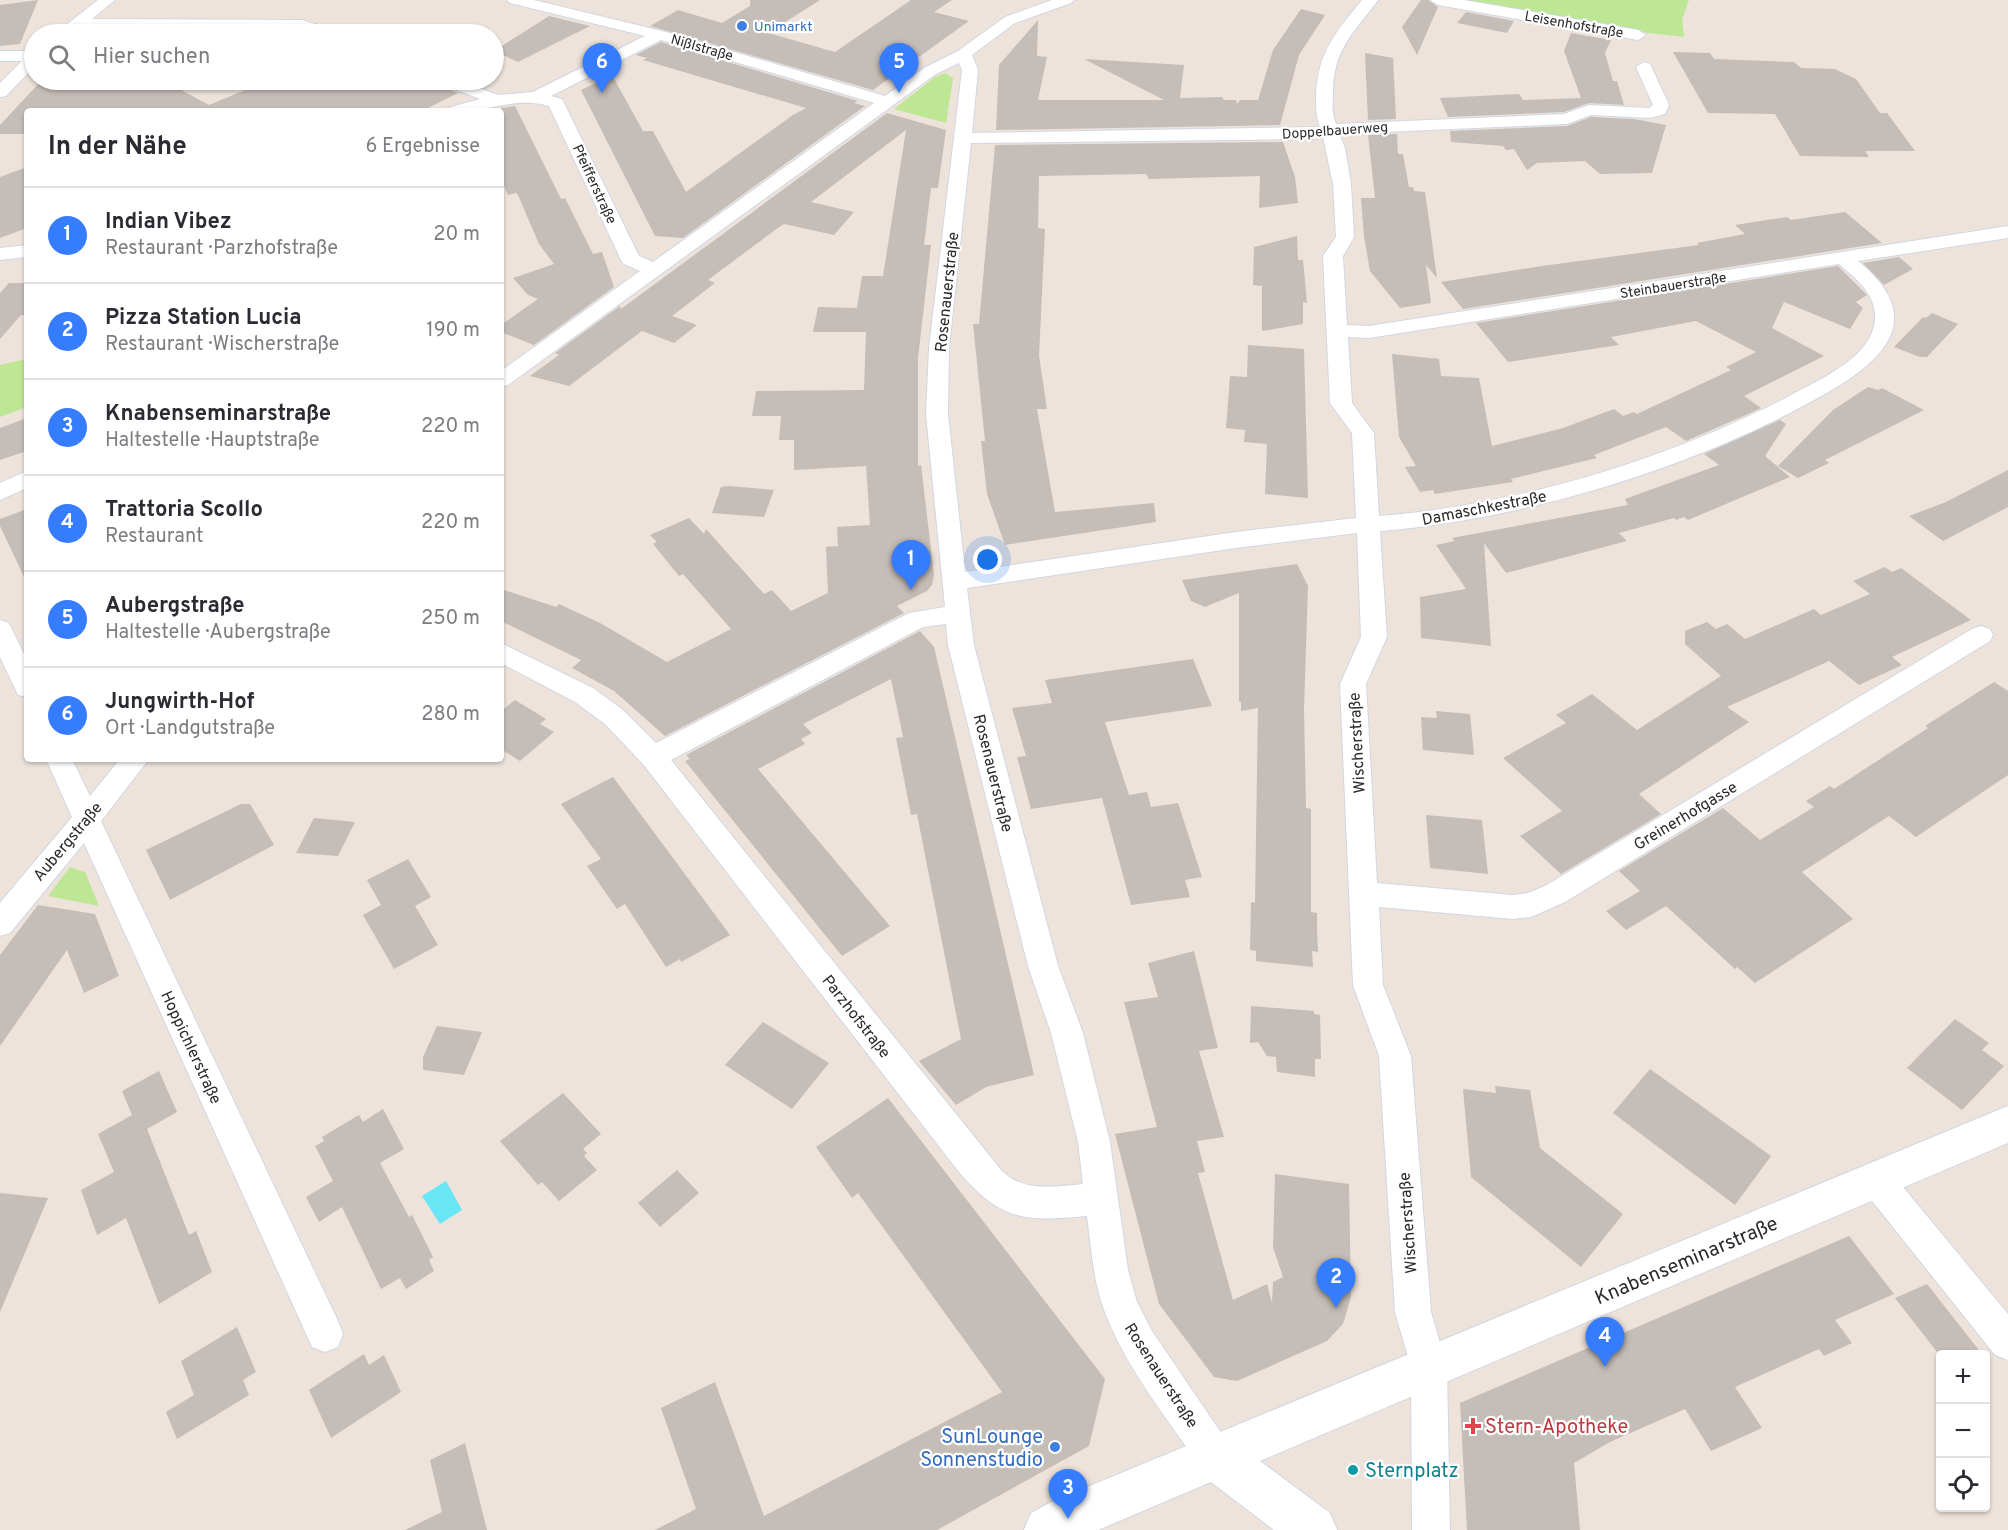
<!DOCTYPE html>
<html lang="de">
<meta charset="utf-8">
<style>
body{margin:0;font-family:Overpass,sans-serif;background:#f7f7f7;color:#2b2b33}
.controls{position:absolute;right:18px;bottom:18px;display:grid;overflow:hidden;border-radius:6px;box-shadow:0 2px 4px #0004}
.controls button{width:54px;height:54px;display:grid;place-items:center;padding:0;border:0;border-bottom:2px solid #e1e1e2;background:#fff;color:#2b2b33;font:30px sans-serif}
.you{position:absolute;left:988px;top:560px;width:21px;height:21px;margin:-15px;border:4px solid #fff;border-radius:50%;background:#1a73e8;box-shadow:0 0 0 9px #1a73e833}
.badge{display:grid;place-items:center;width:39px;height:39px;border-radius:50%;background:#367cff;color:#fff;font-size:20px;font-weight:700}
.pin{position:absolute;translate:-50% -50px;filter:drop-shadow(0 2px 3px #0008)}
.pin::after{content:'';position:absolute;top:32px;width:21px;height:18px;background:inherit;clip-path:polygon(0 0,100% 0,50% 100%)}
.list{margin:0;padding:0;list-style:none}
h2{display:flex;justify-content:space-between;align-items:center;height:78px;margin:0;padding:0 24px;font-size:26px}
h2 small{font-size:20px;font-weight:400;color:#7c7c81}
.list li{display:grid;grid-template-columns:39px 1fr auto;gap:18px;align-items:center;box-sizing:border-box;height:96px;padding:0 24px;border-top:2px solid #e1e1e2}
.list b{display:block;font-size:22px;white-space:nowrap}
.list p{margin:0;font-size:20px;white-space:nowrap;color:#7c7c81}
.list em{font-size:20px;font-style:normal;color:#7c7c81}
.icon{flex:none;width:33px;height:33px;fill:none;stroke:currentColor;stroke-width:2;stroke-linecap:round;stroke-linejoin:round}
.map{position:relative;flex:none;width:2008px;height:1530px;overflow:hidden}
.search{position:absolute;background:#fff;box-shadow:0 2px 4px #0004;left:24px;top:24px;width:480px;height:66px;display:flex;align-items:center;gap:15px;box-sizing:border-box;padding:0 21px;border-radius:33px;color:#7c7c81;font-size:22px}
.panel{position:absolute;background:#fff;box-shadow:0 2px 4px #0004;left:24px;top:108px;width:480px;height:654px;border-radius:6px}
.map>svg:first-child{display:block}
</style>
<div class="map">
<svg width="2008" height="1530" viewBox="0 0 2008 1530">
<rect width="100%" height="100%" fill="#ede3db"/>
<g fill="#bee795">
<path d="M1453,0H1689L1682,20L1684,37L1621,30Z"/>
<path d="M945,73L953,78L946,123L894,109L935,77Z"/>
<path d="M27,359V407L0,417V365Z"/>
<path d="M70,867L85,872L99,906L48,896Z"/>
</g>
<path fill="#68e6f5" d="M446,1181L462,1210L440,1224L422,1196Z"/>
<g fill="#c5bdb8">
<path d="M38,0L20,44L0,46V5Z"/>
<path d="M750,0H820L768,33L835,52L911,0H952L934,12L969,21L873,90L650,26L678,10L722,23L750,6Z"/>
<path d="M1421,0H1428L1438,7L1417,55L1402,27Z"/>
<path d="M1301,9L1325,15L1299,55L1280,125L996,130L999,65L1038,20L1037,56L1047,57L1038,100H1164L1084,59L1184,65L1180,98L1222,97L1224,100H1236L1237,104L1240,100H1258L1273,50Z"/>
<path d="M1466,12L1514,21L1507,33L1457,23Z"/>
<path d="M549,16L590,26L518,62L494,51Z"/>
<path d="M1571,33L1611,40L1605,53L1613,81H1617L1624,105L1589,103L1564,112L1448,117L1440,98L1519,94L1523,100L1581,98L1564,51Z"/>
<path d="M661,42L858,101L854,103L865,106L683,238L655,236L581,90L612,75L643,131H653L686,192L793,115L806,108L643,60L647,58L636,55Z"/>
<path d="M1673,52L1710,53L1714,59L1794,62L1801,68L1835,69L1856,79L1880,113H1887L1915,151H1865L1869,157L1800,156L1775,114L1708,113Z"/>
<path d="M1365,53L1393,58L1396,119L1368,120Z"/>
<path d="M42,80H144L142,83H168L209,105L269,80H435L438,85L458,93L422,111H27V134H0V125Z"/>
<path d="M515,106L561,199L565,198L593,254L602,252L614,287L534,345L501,332V325L538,299L528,295L513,278L554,264L539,244L518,195L516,193L508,195L501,179V108Z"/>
<path d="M887,113L946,130L938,188H931L924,245H931L918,358V466L921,465L934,575L932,585L927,591L897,606L904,613L665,736L614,691L572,668L581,660L501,621V589L556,607L559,604L600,623L667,662L731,629L683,574L679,576L653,544L657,542L650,535L689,518L704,534L706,529L764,594L772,590L791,611L828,593L826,547L838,546L837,527L870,525L866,466L794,470V440H779L781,416H752L756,391L864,390L866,332H813L818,307L857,308L862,276H883L906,130L811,202L854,212L834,235L784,224L775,230L708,280L715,283L672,316L697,325L674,343L642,331L569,386L530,376L559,355L555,353L620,306L621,309Z"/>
<path d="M1591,117L1634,119L1666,125L1652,173L1600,174L1585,161L1537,163L1527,170L1514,149L1506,150L1503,146L1451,142L1450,131L1567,126Z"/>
<path d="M1397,134L1398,154H1403L1409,187H1413L1414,191L1425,192L1437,278L1426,265L1431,303L1400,308L1370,271L1364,236L1361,198H1375L1368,135Z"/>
<path d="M1283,142L1295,177L1298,203L1259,208L1260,176L1149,179L1146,174L1039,176L1038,228L1045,229L1039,356L1047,409H1037L1055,512L1154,503L1156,522L1005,545L987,494L981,441H985L973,324H979L995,145Z"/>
<path d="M27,167V228L0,238V177Z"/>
<path d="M1845,212L1882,243L1463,309L1441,282L1542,266L1699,245L1697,243L1745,234L1735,225L1787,217L1791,220Z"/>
<path d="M1297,236L1298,260H1303L1307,303L1303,302V324L1262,331V286L1253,285L1254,247Z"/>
<path d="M1899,257L1913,269L1884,285L1863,263Z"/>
<path d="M1838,266L1867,295L1856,302L1863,308L1850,329L1784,302L1772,328L1824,356L1744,396L1761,408L1746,415L1686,441L1666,427L1594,455L1597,458L1511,479L1513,482L1435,494L1433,490L1420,492L1405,467L1416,466L1399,437L1392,354L1439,359L1441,376L1479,378L1492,446L1563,428L1614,409L1623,416L1634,412L1637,414L1731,370L1726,367L1756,352L1696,321L1611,337L1619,345L1508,362L1476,323Z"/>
<path d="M9,283H27V315H21L0,339V293Z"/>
<path d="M1932,313L1958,324L1927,357H1920L1894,347L1923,317L1926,318Z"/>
<path d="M1248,345L1304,349L1308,498L1265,494L1267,444L1244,442L1245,430L1226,428L1230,376L1247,377Z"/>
<path d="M1868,387L1878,390L1882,388L1924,410L1825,460L1829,463L1798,478L1778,466L1833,410Z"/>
<path d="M27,418V451L0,460V428Z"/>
<path d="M1780,420L1786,424L1765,456L1790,477L1688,520L1684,517L1676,520L1674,518L1619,533L1627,541L1506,573L1484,543L1491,646L1421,638L1420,597L1466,589L1436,545L1455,541L1452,538L1628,505L1625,499L1719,465L1704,454Z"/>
<path d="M2008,470V507L1943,541L1909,516L1946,502Z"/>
<path d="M729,486L774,490L764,517L712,513L721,487Z"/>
<path d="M27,509V583L0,526V519Z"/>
<path d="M1297,564L1308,586L1304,709L1306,808L1311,809V912L1317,913V929L1318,952L1312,951L1313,967L1256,961V951L1250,950L1251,902L1255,903L1258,708L1241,711V702H1239V593L1205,607L1191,601L1182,580Z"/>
<path d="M1885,567L1892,572L1901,568L1971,620L1892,657L1902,665L1859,685L1829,661L1727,707L1749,722L1639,794L1661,814L1561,874L1520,836L1562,811L1503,758L1566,723L1556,715L1592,694L1637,730L1721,676L1685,644V631L1707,622L1716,629L1727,624L1745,639L1814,609L1821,615L1870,594L1853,581Z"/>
<path d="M920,631L934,647L1034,1075L986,1087L956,1105L919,1061L961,1039L917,814L911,815L896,738L903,737L891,679L803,724L812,733L801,739L805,744L758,769L890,926L842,956L685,761L690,759L686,755Z"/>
<path d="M1193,659L1212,706L1105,722L1129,795L1147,792L1151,807L1178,803L1202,877L1185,880L1190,897L1131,905L1102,798L1031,809L1017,757L1026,756L1012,708L1052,703L1045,680Z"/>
<path d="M1994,682L2008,691V775L1916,837L1889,816L1802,872L1853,919L1755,983L1737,967L1735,969L1666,906L1626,930L1606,911L1640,891L1619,871L1723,808L1760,840L1814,807L1806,801L1830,786L1834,789L1928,728L1925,726Z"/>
<path d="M515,700L546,719L540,724L554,732L520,761L501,749V711Z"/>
<path d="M1436,711L1470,714L1474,755L1423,750L1421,717L1437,718Z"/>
<path d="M613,777L730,935L681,962L680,959L666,967L625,904L617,909L587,866L601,859L561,804Z"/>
<path d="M241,804H250L274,845L170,900L146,850Z"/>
<path d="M1426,815L1482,820L1488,874L1430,868Z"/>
<path d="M314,818L355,822L338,856L296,853Z"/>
<path d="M408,859L431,897L415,906L438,945L394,969L363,915L381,905L367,880Z"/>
<path d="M38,905L95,914L119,976L84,993L67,950L0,1046V955Z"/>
<path d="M1194,951L1218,1048L1199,1051L1224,1137L1197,1141L1205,1172L1198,1173L1233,1300L1267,1284L1272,1303L1273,1282L1283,1277L1273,1247L1275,1174L1349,1184L1351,1297L1343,1324L1327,1341L1237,1381L1214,1377L1159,1304L1115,1134L1157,1127L1124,1002L1158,997L1148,963Z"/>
<path d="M1251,1006L1314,1011V1014L1320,1015L1321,1059H1315V1077L1277,1072L1276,1057L1267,1056L1258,1042L1250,1043Z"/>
<path d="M1955,1019L1989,1043L1982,1050L2004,1066L1962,1110L1907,1068Z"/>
<path d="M763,1022L829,1063L792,1109L725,1065Z"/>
<path d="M437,1026L482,1032L464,1075L423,1070V1057Z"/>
<path d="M1650,1069L1771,1156L1735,1205L1613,1113Z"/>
<path d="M159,1071L177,1112L147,1129L189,1235L196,1231L212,1272L159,1304L126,1218L97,1235L81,1190L114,1172L98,1134L132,1115L122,1091Z"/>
<path d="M1495,1086L1530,1090L1540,1148L1623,1214L1581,1267L1471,1177L1463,1089L1496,1093Z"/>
<path d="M563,1093L601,1134L583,1149L587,1153L584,1156L597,1170L559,1201L542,1182L538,1185L500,1141Z"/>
<path d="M888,1098L1105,1379L1089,1446L937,1530H655L696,1509L661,1408L715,1382L764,1516L1002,1392L858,1193L852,1198L816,1147Z"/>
<path d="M383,1109L404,1149L380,1163L409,1217L412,1215L433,1257L429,1260L434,1271L406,1289L400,1278L381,1289L342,1207L319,1222L306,1197L333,1181L315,1146L324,1141L322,1137L359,1115L363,1122Z"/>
<path d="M677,1170L699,1193L660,1227L638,1203Z"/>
<path d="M0,1193L48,1198L0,1312Z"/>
<path d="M1849,1236L1894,1294L1835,1320L1852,1343L1824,1356L1819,1349L1735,1387L1762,1428L1711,1451L1685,1409L1610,1442L1574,1463L1580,1530H1467L1460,1403Z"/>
<path d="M1927,1284L1945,1307L1982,1354H1941V1357L1895,1298Z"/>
<path d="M237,1327L256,1372L243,1380L249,1395L177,1439L166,1412L194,1395L181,1361Z"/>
<path d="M364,1354L369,1365L384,1355L401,1392L331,1438L309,1390Z"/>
<path d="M465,1443L487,1530H405L442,1512L430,1460Z"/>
</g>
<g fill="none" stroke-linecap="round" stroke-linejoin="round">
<defs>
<g id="minor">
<path d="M98,0H115L92,19L302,20L338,31L340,34H317L301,30L81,29L72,33L66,31L64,28L66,25Z"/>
<path d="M507,0H534L666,32L885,96L924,68L958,51L1005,17L1052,0H1074L1071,3L1015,23L972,55L978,70L972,133L1320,127C1316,116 1316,107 1316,95C1318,52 1336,32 1362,0H1378C1354,33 1334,48 1333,91C1333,103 1331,113 1336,124L1564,114L1589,105L1649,108L1653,105L1636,67L1644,62L1650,64L1669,105L1665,114L1650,118L1591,115L1567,124L1339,134L1345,148L1351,184L1354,237L1343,256L1347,325L1369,326L2008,226V238L1858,261C1939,327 1867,372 1805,405C1683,471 1519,520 1380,531L1387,637L1366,684L1377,883L1513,895L1528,893L1545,886L1972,629L1981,626L1990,629L1993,635L1990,641L1565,902L1531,917L1513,919L1379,907L1383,985L1411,1056L1431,1312L1447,1367L1450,1530H1412L1411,1367L1395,1312L1379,1056L1353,985L1340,684L1361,637L1357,533L1236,548L967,588L974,645L1058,966L1083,1033L1110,1142L1128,1270L1137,1302L1152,1331L1228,1443L1234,1456L1228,1469L1215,1475L1202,1469C1167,1418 1124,1366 1103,1307C1093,1278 1091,1247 1087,1216C1025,1222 1001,1221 959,1172L643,764L605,724L575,702L501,663V643L593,688L623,710L656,743L909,613L945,607L926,414L929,348L962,70L959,63L936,74L508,385L501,387V371L640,271L624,264L621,260L549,106C525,99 502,105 478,110C469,112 458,111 449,111L451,107L480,99L439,83L437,80H458L498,95L533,92L645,36L510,3ZM661,40L874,103L653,262L639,256L564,103L562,99L551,96ZM1323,137L1333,184L1336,237L1323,256L1330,403L1352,433L1356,518L1236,532L965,572L948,414L949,348L971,143L1313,139ZM1839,264C1856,279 1876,293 1875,319C1873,356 1823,378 1795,393C1671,459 1519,505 1379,516L1374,433L1352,403L1348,337L1369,338ZM946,624L948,645L1028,966L1051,1033L1078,1142L1083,1184C1055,1187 1023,1192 1002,1171L671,760L923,627Z"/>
<path d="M1430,0H1464L1638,30L1646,35L1638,40L1438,5Z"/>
<path d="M0,51H34V67L6,96L0,97V83L22,61H0Z"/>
<path d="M27,245V257L0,260V248Z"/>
<path d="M27,471V488L0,500V483Z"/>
<path d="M0,620L9,623L27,660V697L18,695L0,657Z"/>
<path d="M46,759H72L90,796L120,759H149L101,821L338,1321L343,1334L338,1347L325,1352L312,1347L84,843L10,933L0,936V903L72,817Z"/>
<path d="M1877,1165L1889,1170L2008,1314V1360L1995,1355L1865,1192L1860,1181L1865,1170Z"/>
</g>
<path id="tertiary" d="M2008,1106V1143L1260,1461L1330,1513L1337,1530H1274L1211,1482L1098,1530H1024L1031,1513L1051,1502Z"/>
</defs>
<use href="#minor" stroke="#d0d7e4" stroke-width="2"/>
<use href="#tertiary" stroke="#d0d7e4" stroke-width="2"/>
<use href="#minor" fill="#fff" fill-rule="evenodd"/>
<use href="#tertiary" fill="#fff" fill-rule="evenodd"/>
</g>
<g fill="#3f7fe0" stroke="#fff" stroke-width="2">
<circle cx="742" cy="26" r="6"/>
<circle cx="1055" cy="1447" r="6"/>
</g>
<path fill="#e0444e" stroke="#fff" stroke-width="2" d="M1470 1417h6v6h6v6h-6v6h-6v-6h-6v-6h6z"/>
<circle fill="#0f9aa8" stroke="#fff" stroke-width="2" cx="1353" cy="1470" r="6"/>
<g text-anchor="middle" stroke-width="4.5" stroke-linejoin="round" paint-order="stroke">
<g font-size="14" fill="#2a2a2a" stroke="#fff">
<text transform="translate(1574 24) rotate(10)" y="5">Leisenhofstraße</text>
<text transform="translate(702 47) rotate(16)" y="5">Nißlstraße</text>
<text transform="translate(1335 130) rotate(-4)" y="5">Doppelbauerweg</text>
<text transform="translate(595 184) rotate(65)" y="5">Pfeifferstraße</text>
<text transform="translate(1673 285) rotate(-9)" y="5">Steinbauerstraße</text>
</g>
<g font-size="14" fill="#366cbe" stroke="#fff" text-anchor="start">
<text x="754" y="31">Unimarkt</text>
</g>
<g font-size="16" fill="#2a2a2a" stroke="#fff">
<text transform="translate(946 292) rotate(-84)" y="6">Rosenauerstraße</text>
<text transform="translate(1484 507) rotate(-11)" y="6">Damaschkestraße</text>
<text transform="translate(1356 743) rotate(-93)" y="6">Wischerstraße</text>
<text transform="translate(994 773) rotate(76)" y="6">Rosenauerstraße</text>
<text transform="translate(1685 815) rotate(-31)" y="6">Greinerhofgasse</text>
<text transform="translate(67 841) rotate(-50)" y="6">Aubergstraße</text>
<text transform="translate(857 1016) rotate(52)" y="6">Parzhofstraße</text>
<text transform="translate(192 1047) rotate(65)" y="6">Hoppichlerstraße</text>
<text transform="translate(1407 1223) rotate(-94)" y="6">Wischerstraße</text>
<text transform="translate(1162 1375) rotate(57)" y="6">Rosenauerstraße</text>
</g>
<g font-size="20" fill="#2a2a2a" stroke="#fff">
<text transform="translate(1686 1260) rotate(-23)" y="7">Knabenseminarstraße</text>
</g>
<g font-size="20" fill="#be3a42" stroke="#fff" text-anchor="start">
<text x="1485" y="1433">Stern-Apotheke</text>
</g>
<g font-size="20" fill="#366cbe" stroke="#fff" text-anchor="end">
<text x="1043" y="1443">SunLounge<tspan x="1043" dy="23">Sonnenstudio</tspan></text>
</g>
<g font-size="20" fill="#0d838f" stroke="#fff" text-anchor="start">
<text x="1365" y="1477">Sternplatz</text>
</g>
</g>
</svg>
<div class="controls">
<button>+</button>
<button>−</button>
<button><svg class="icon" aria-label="locate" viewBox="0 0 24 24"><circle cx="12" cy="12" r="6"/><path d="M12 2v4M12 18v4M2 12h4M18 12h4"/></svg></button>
</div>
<div class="you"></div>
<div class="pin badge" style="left:911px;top:590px">1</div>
<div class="pin badge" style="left:1336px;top:1308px">2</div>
<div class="pin badge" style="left:1068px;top:1519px">3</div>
<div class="pin badge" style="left:1605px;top:1367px">4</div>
<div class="pin badge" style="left:899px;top:93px">5</div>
<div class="pin badge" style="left:602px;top:93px">6</div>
<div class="search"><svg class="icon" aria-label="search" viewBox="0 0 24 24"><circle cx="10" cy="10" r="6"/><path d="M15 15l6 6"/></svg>Hier suchen</div>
<section class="panel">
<h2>In der Nähe<small>6 Ergebnisse</small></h2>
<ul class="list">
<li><span class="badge">1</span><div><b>Indian Vibez</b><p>Restaurant · Parzhofstraße</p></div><em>20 m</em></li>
<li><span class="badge">2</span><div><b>Pizza Station Lucia</b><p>Restaurant · Wischerstraße</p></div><em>190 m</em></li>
<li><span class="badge">3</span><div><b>Knabenseminarstraße</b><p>Haltestelle · Hauptstraße</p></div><em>220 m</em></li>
<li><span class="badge">4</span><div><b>Trattoria Scollo</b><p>Restaurant</p></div><em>220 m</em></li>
<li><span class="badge">5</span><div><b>Aubergstraße</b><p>Haltestelle · Aubergstraße</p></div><em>250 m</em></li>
<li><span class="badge">6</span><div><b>Jungwirth-Hof</b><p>Ort · Landgutstraße</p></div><em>280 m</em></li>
</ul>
</section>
</div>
